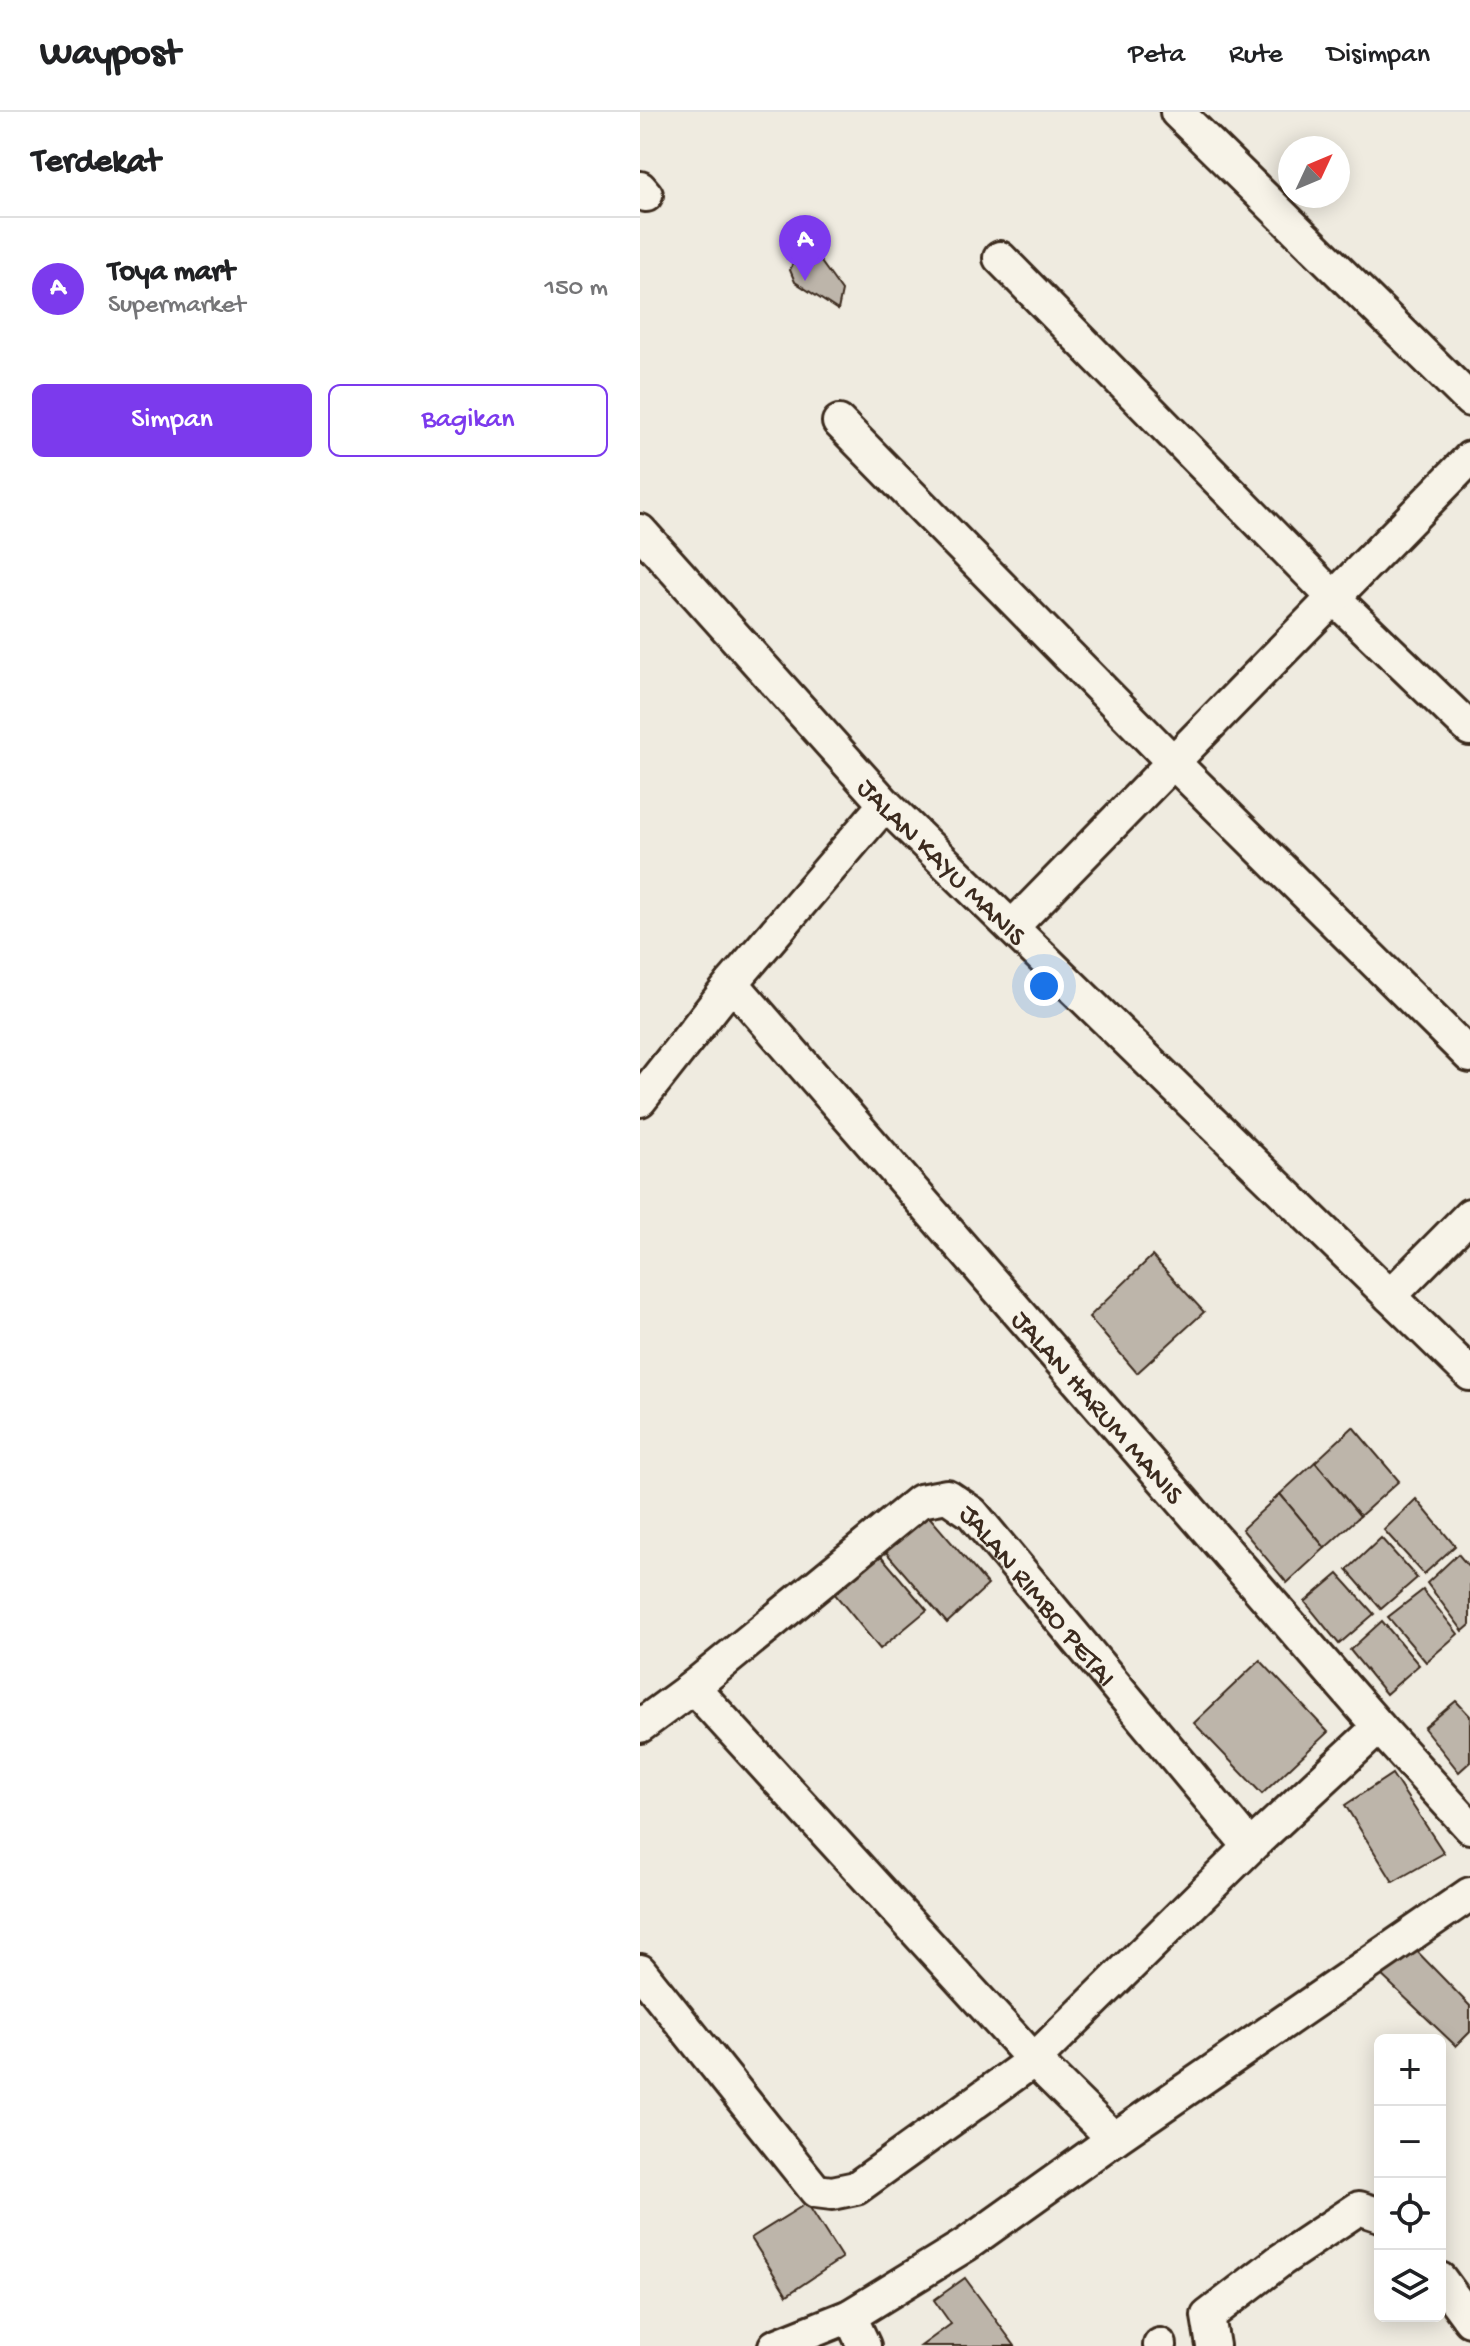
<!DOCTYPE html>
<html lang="id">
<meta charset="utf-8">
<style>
body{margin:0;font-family:"Gochi Hand",sans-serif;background:#f6f6f6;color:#202124}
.controls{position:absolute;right:24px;bottom:24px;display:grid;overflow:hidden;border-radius:12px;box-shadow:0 4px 20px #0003}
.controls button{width:72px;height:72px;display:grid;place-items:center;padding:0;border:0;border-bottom:2px solid #e0e0e0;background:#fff;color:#202124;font:40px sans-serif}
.compass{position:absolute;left:638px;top:24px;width:72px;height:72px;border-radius:50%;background:#fff;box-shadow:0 4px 20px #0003;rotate:46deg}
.you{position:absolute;left:404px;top:874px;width:28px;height:28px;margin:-20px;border:6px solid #fff;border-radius:50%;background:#1a73e8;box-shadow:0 0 0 12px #1a73e833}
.badge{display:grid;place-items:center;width:52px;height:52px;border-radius:50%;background:#7c3aed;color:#fff;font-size:26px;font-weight:700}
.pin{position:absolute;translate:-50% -66px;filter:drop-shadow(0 2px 4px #0008)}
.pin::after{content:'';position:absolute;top:42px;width:28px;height:24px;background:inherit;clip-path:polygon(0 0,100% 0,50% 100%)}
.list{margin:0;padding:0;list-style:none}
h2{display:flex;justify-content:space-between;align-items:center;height:104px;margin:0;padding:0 32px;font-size:34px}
h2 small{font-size:26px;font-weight:400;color:#757577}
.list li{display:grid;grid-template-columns:52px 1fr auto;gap:24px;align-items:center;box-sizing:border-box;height:144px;padding:0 32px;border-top:2px solid #e0e0e0}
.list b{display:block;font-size:30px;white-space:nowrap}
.list p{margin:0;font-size:26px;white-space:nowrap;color:#757577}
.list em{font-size:26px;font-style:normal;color:#757577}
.actions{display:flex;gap:16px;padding:24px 32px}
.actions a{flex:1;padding:18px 0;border:2px solid #7c3aed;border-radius:12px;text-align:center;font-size:28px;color:#7c3aed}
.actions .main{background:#7c3aed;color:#fff}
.icon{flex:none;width:44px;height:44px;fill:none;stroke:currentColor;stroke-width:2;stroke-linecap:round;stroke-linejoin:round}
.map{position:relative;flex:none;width:830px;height:2234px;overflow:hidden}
header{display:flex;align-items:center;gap:48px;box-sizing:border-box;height:112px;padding:0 40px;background:#fff;border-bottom:2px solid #e0e0e0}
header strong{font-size:38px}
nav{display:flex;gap:44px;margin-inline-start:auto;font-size:28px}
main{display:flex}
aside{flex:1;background:#fff}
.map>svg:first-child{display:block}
</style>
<header>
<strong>Waypost</strong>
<nav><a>Peta</a><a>Rute</a><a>Disimpan</a></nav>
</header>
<main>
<aside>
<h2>Terdekat<small></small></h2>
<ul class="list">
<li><span class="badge">A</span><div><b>Toya mart</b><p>Supermarket</p></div><em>150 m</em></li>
</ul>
<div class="actions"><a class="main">Simpan</a><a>Bagikan</a></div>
</aside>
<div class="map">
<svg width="830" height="2234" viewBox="0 0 830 2234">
<rect width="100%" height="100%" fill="#efebe0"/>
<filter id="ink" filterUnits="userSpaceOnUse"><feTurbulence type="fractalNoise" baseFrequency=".0125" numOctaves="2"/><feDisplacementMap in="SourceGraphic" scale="16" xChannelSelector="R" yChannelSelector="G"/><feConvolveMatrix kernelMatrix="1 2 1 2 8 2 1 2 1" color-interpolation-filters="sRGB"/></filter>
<g filter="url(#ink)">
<g fill="#bdb5aa" stroke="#3b2a1e" stroke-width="2">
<path d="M171,136L202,179L198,198L155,170L150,158L155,146Z"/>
<path d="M512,1144L564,1200L497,1261L449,1205Z"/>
<path d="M713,1315L759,1369L720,1404L675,1350Z"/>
<path d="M675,1350L720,1404L685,1436L640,1382Z"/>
<path d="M640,1382L685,1436L647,1471L602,1417Z"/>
<path d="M776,1387L815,1434L784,1462L744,1418Z"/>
<path d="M286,1401L348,1473L307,1511L245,1439Z"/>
<path d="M741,1426L777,1466L741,1497L707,1458Z"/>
<path d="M236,1438L287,1498L240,1537L189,1475Z"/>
<path d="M818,1442L830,1456V1513L823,1519L787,1471Z"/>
<path d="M698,1462L734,1502L699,1532L665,1490Z"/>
<path d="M783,1478L818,1522L786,1550L748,1505Z"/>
<path d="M742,1509L779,1553L746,1582L710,1538Z"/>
<path d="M620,1548L688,1620L622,1682L554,1611Z"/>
<path d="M816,1589L830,1604V1650L819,1660L784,1616Z"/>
<path d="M752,1662L804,1741L753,1770L705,1693Z"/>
<path d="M768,1830L830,1894V1920L816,1934L736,1858Z"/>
<path d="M167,2091L202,2146L147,2183L111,2126Z"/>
<path d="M325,2166L375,2234H281L311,2212L294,2188Z"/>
</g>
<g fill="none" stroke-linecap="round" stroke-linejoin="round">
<defs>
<g id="minor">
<path d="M537,0L830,288"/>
<path d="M0,76L6,83"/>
<path d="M360,146L693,485L830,617"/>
<path d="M199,310L532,649L830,944"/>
<path id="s1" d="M0,419L245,692L830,1262"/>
<path d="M372,815L830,346"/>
<path id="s2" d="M92,871L739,1615L830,1715"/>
<path d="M0,988L92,871L245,692"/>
<path d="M750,1184L830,1103"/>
<path d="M53,1575L394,1948L474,2027"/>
<path id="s3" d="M0,1614L53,1575L280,1389L307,1384L332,1401L610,1735"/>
<path d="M0,1859L176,2079L192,2081L216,2076L394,1948L610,1735L739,1615"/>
<path d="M800,2167L830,2208"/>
<path d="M210,2204L224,2234"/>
<path d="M520,2233V2234"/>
<path d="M135,2234L210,2204L327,2132L474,2027L830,1782"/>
<path d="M573,2234L568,2204L641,2148L719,2096L740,2103"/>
</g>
</defs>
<use href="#minor" stroke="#3b2a1e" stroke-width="38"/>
<use href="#minor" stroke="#f7f3e8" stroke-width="32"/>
</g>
</g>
<g text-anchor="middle" stroke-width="6" stroke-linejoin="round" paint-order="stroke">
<g font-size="28" fill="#3b2a1e" stroke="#f7f3e8">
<text dy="10" stroke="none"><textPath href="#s1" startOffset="448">JALAN KAYU MANIS</textPath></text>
<text dy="10" stroke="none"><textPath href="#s2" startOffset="560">JALAN HARUM MANIS</textPath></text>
<text dy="10" stroke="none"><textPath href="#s3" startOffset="522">JALAN RIMBO PETAI</textPath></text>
</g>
</g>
</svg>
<div class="controls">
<button>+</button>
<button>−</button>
<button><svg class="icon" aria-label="locate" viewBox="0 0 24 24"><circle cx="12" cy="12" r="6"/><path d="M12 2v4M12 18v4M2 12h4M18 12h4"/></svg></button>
<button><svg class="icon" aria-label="layers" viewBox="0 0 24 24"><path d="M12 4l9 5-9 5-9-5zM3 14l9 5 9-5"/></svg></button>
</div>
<svg class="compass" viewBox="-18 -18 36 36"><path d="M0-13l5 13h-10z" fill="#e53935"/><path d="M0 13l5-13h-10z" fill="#757577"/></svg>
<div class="you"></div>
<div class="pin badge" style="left:165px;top:169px">A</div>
</div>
</main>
